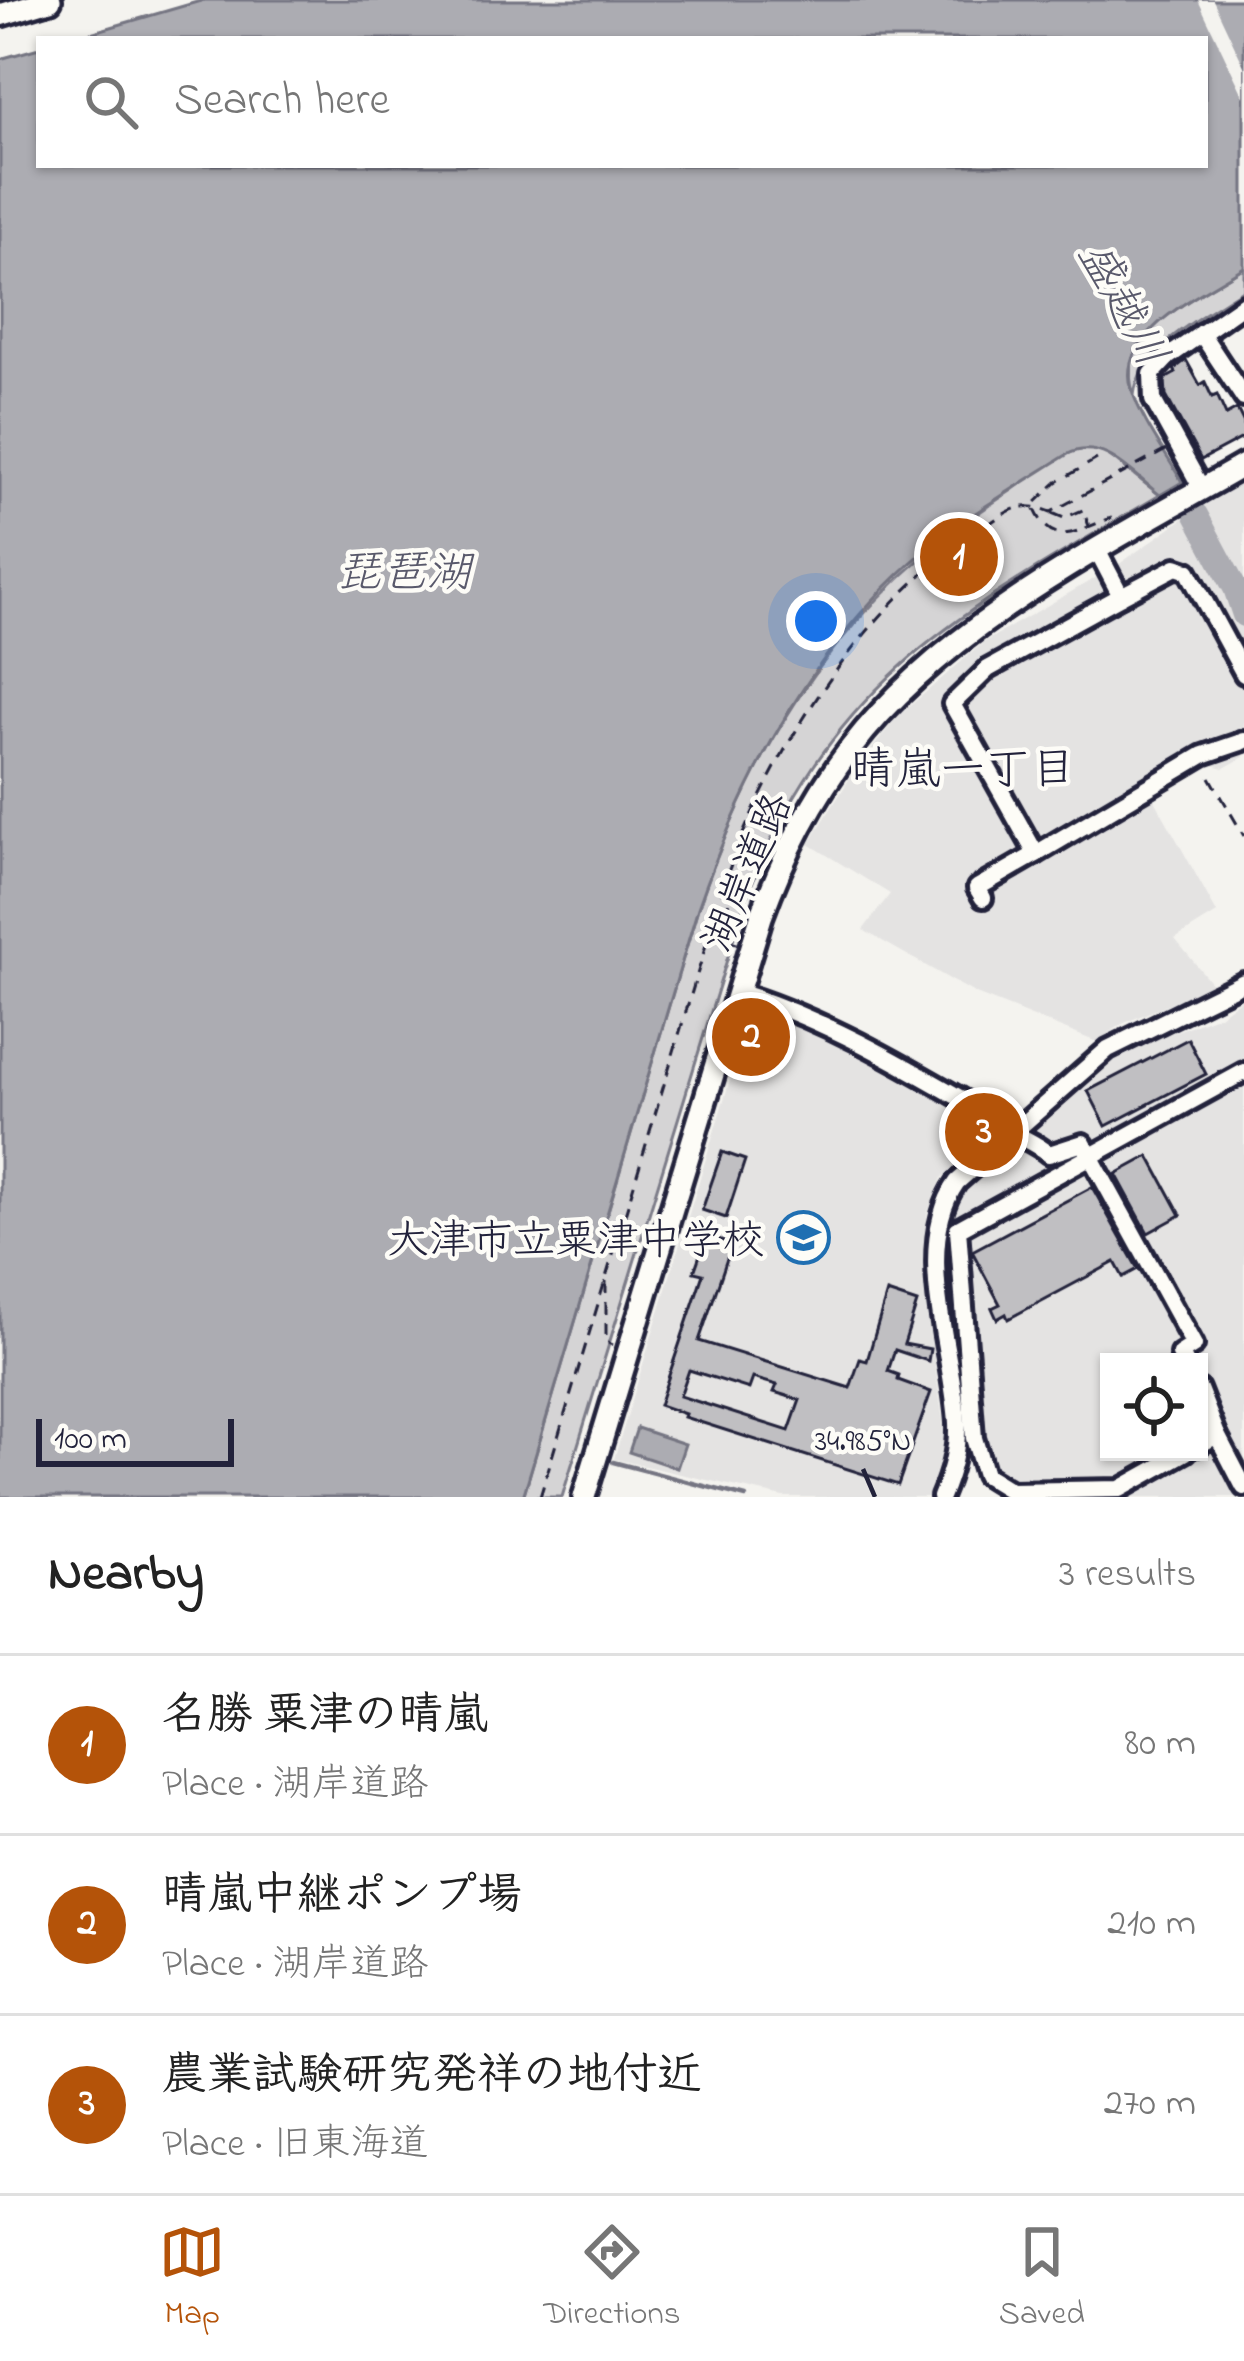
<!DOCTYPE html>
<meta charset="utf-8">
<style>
body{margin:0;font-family:"Indie Flower","Klee One",sans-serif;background:#f6f6f6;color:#222}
.controls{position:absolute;right:36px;bottom:36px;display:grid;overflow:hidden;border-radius:0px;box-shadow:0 3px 9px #0004}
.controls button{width:108px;height:108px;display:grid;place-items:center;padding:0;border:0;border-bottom:3px solid #e0e0e0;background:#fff;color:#222;font:60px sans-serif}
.scale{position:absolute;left:36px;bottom:30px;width:198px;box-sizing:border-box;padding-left:12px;border:6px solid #22223b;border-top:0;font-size:33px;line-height:42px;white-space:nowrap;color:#22223b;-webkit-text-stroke:9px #fdfcf7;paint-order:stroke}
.you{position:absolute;left:816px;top:621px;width:42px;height:42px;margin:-30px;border:9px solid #fff;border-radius:50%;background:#1a73e8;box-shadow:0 0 0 18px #1a73e833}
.badge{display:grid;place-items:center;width:78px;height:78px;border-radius:50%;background:#b45309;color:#fff;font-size:39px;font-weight:700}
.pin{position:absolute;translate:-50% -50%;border:6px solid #fff;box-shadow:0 3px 12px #0006}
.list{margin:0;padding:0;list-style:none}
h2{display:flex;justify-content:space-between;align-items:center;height:156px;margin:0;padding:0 48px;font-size:51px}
h2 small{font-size:39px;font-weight:400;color:#767676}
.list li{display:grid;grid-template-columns:78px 1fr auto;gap:36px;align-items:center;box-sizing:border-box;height:180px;padding:0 48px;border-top:3px solid #e0e0e0}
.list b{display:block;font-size:45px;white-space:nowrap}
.list p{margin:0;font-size:39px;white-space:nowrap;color:#767676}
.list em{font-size:39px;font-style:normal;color:#767676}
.icon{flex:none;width:66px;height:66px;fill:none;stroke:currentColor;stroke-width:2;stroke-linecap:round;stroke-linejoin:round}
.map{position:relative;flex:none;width:1244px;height:1497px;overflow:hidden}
.search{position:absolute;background:#fff;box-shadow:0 3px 9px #0004;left:36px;right:36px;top:36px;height:132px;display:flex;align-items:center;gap:30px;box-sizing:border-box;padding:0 42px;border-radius:0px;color:#767676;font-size:45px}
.sheet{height:696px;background:#fff}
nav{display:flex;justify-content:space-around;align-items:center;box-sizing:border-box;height:168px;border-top:3px solid #e0e0e0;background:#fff;font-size:33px;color:#767676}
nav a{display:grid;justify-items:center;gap:6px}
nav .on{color:#b45309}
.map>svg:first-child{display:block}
</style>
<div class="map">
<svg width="1244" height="1497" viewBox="0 0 1244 1497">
<rect width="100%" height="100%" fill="#f4f3ef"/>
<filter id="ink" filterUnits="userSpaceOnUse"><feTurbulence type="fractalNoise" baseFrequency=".00833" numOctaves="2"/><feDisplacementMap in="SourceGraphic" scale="24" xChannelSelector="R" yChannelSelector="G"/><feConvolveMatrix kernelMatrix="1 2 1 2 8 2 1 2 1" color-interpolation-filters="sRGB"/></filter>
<g filter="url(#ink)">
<g fill="#e4e3e2" fill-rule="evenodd">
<path d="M1244,481V757L1224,768L1205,763L1151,793L1217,913L1175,939L1213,985L1122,1024L1097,1042L976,994L863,930L890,894L809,844L853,773L897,717L984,642L1118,565L1202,505Z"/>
<path d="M1244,997V1497H1002L987,1488L971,1461L949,1276L953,1213L958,1198L1126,1050L1219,1015ZM1109,1362H1199V1452H1109Z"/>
<path d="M768,1015L867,1059L986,1125L987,1128L980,1129V1145L942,1178L927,1214V1308L946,1442L928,1497H783L614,1459L749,1018Z"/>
</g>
<g fill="#d5d4d5" stroke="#7c7b88" stroke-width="3">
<path d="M1244,267V289C1205,315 1140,346 1134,395C1111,332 1201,296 1244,267Z"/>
<path d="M1092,448L1106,453L1160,495C966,609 830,677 745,901L562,1497H523L698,908C761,726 848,596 1012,490C1035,474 1063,449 1092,448Z"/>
</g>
<g fill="#acacb2" stroke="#757582" stroke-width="3">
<path d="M204,0H1244V267C1205,293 1113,333 1132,390C1142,422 1166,453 1182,482L1160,495C1133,474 1103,437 1068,454C1024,482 978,509 937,541C820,633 746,770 698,908L523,1497H0V59L39,48V165H1205V39H70Z"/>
<path d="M637,1428L685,1444L677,1468L629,1452Z"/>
</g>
<path fill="#f4f3ef" d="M1198,0H1213L1244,66V97Z"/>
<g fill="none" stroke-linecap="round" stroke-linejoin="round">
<path stroke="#757582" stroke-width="4.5" d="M613,1462L746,1497"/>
<path stroke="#acacb2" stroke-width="24" d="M1196,515L1235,588L1244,615"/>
</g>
<g fill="#c0bfc2" stroke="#22223b" stroke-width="3" fill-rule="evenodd">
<path d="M1186,360L1200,385L1205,382L1212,397L1217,395L1226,415L1237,409L1244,423V437L1201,460L1166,396L1165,379L1176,373L1174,369Z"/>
<path d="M750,1022L761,1025L746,1073L735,1069Z"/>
<path d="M1188,1039L1206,1074L1106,1126L1088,1091Z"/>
<path d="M722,1152L745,1160L726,1218L702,1210Z"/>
<path d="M1149,1156L1181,1215L1148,1233L1116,1174Z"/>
<path d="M1092,1187L1138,1269L1123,1277L1115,1262L1008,1319L1006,1314L997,1319L992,1308L1000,1304L972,1251Z"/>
<path d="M707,1235L732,1244L699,1341L850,1388L860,1359L867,1361L887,1293L917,1303L904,1344L930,1349L928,1361L895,1350L888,1371L899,1375L898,1380L931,1392L898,1485L684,1417L685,1414L659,1405L703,1274L694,1272ZM689,1370L749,1389L753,1378L777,1385L774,1392L800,1400L789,1431L680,1396Z"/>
</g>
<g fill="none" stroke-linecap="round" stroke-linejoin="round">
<defs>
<g id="minor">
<path d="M1201,333L1244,398"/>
<path d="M1202,489L1153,400L1152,374L1168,357L1244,304"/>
<path d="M1097,550L1121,596L988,669L952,704L1036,854L1203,755L1244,741"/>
<path d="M1121,596L1176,567L1188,571L1244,674"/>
<path d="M983,898L977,888L1036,854"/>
<path d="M737,992C829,1020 913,1071 996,1119C1012,1136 1031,1139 1049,1154L1083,1143L1194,1345L1180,1354L1185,1362"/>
<path d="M1199,1389L1217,1435"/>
<path d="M1199,1445L1217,1435L1244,1487"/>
<path d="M1186,1452L1120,1489L1011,1491L985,1475L974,1438L958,1229L1244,1072"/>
<path d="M941,1497C951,1473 958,1450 957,1423C953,1352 912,1246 957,1182L1108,1049L1244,982"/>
</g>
<g id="major">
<path d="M0,15L50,0"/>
<path d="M584,1497L761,917C783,856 812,799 851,748C946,623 1111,542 1244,465"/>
</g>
</defs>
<use href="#minor" stroke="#22223b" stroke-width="26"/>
<use href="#major" stroke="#22223b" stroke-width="30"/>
<g stroke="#22223b" stroke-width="3" stroke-dasharray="12 9" stroke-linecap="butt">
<path d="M1097,459L1057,482L1033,505C1053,554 1078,528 1112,518"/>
<path d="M1052,513L1064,518L1083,510L1089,526"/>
<path d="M1210,777L1244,836"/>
<path d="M728,881L729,941L737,943"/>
<path d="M606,1281V1342L613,1345"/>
<path d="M540,1497L727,875C771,751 865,604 977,532C1005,514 1017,498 1051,512L1166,450"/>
</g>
<use href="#minor" stroke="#fdfcf7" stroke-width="16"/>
<use href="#major" stroke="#fdfcf7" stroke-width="21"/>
</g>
</g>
<path fill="none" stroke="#22223b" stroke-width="4.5" d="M863,1469L875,1497"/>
<defs>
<symbol id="school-ring" viewBox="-11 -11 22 22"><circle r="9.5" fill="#fdfcf7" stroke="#1f6fb2" stroke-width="1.5"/><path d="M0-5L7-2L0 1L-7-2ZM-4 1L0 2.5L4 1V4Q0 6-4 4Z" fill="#1f6fb2"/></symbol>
</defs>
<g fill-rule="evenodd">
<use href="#school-ring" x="774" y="1208" width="59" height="59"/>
</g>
<g text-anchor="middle" stroke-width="9" stroke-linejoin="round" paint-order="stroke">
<g font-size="42" fill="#22223b" stroke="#fdfcf7">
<text transform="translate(745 871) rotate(-67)" y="15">湖岸道路</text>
</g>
<g font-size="42" fill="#22223b" stroke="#fdfcf7" text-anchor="end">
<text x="765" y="1253">大津市立粟津中学校</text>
</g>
<g font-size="45" font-style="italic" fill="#59596b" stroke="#fdfcf7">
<text transform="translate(1125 303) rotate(61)" y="16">盛越川</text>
<text x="404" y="586">琵琶湖</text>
</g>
<g font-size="45" fill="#22223b" stroke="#fdfcf7">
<text x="963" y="783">晴嵐一丁目</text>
</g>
</g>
<g font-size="30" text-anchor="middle" fill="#22223b" stroke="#fdfcf7" stroke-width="9" stroke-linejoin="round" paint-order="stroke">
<text x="863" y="1450">34.985°N</text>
</g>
</svg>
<div class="controls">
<button><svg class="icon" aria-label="locate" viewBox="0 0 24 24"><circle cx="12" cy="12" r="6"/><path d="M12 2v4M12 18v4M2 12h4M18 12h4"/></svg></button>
</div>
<div class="scale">100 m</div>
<div class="you"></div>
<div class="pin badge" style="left:959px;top:557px">1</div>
<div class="pin badge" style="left:751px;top:1037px">2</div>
<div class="pin badge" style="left:984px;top:1132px">3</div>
<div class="search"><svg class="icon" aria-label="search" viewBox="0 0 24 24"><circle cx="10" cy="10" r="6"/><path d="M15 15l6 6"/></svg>Search here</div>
</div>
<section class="sheet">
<h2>Nearby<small>3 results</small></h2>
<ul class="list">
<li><span class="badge">1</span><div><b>名勝 粟津の晴嵐</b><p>Place · 湖岸道路</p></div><em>80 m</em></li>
<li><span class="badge">2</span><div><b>晴嵐中継ポンプ場</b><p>Place · 湖岸道路</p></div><em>210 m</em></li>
<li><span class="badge">3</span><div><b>農業試験研究発祥の地付近</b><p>Place · 旧東海道</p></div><em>270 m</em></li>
</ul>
</section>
<nav>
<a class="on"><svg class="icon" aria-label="map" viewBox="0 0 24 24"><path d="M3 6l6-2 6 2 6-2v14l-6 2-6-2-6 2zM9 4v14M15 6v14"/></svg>Map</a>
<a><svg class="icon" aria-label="directions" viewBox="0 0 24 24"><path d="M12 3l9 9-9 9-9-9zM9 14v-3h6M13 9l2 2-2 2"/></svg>Directions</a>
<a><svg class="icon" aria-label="saved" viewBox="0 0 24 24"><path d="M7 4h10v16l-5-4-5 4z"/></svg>Saved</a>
</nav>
